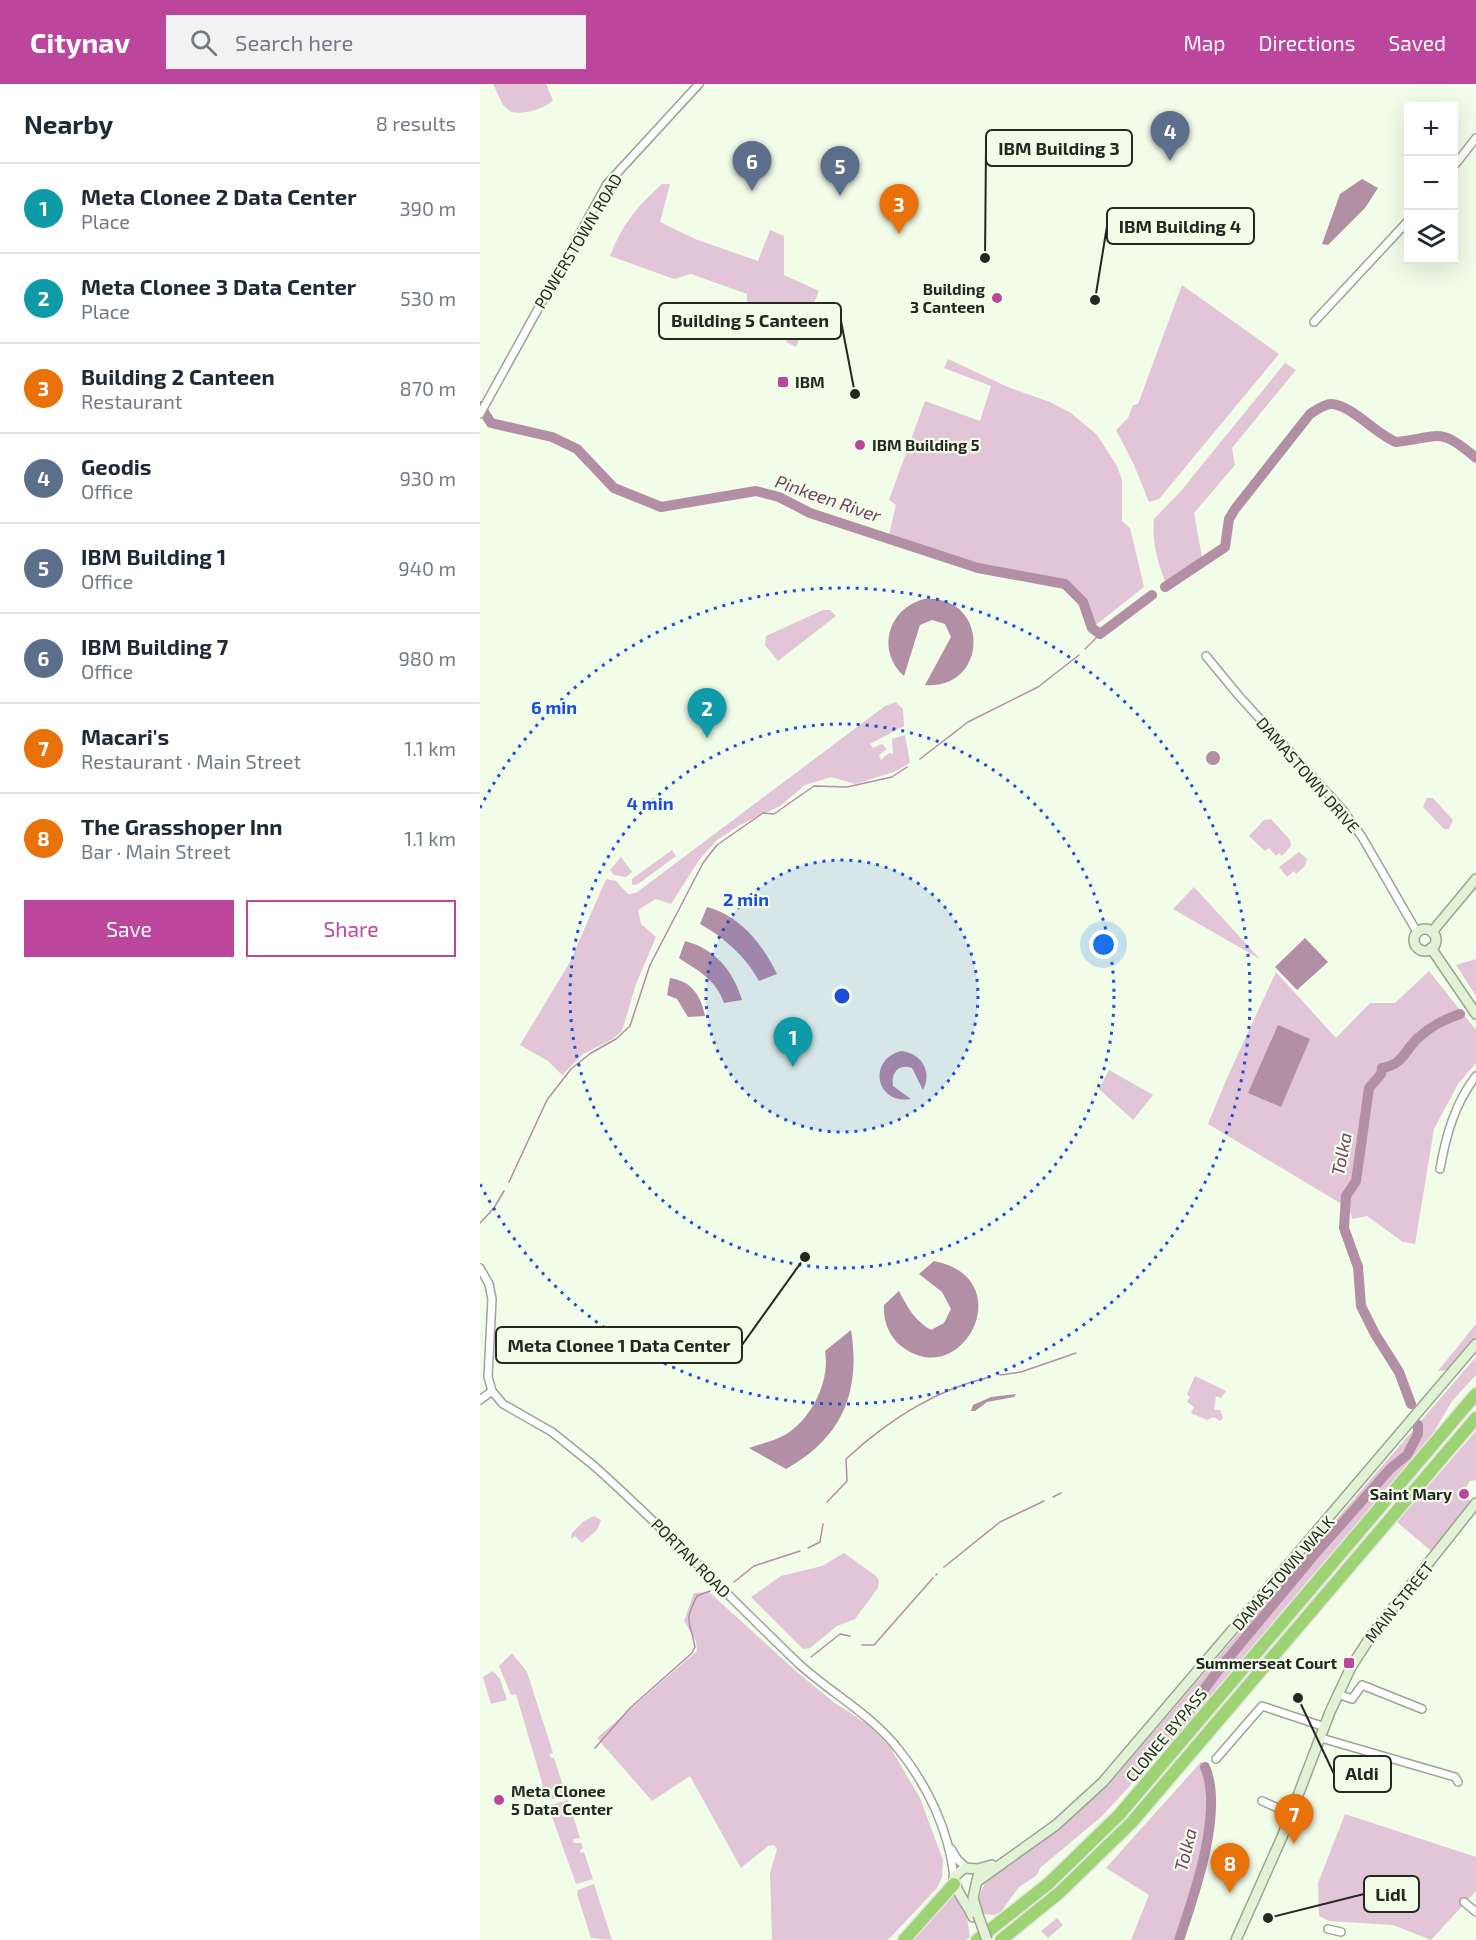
<!DOCTYPE html>
<meta charset="utf-8">
<style>
body{margin:0;font-family:"Exo 2",sans-serif;background:#f2f2f3;color:#1f2937}
.controls{position:absolute;right:18px;top:18px;display:grid;overflow:hidden;border-radius:0px;box-shadow:0 6px 24px #0002}
.controls button{width:54px;height:54px;display:grid;place-items:center;padding:0;border:0;border-bottom:2px solid #e0e1e3;background:#fff;color:#1f2937;font:30px sans-serif}
.you{position:absolute;left:624px;top:861px;width:21px;height:21px;margin:-15px;border:4px solid #fff;border-radius:50%;background:#1a73e8;box-shadow:0 0 0 9px #1a73e833}
.badge{display:grid;place-items:center;width:39px;height:39px;border-radius:50%;background:#bd469d;color:#fff;font-size:20px;font-weight:700}
.pin{position:absolute;translate:-50% -50px;filter:drop-shadow(0 2px 3px #0008)}
.pin::after{content:'';position:absolute;top:32px;width:21px;height:18px;background:inherit;clip-path:polygon(0 0,100% 0,50% 100%)}
.list{margin:0;padding:0;list-style:none}
h2{display:flex;justify-content:space-between;align-items:center;height:78px;margin:0;padding:0 24px;font-size:26px}
h2 small{font-size:20px;font-weight:400;color:#747a83}
.list li{display:grid;grid-template-columns:39px 1fr auto;gap:18px;align-items:center;box-sizing:border-box;height:90px;padding:0 24px;border-top:2px solid #e0e1e3}
.list b{display:block;font-size:22px;white-space:nowrap}
.list p{margin:0;font-size:20px;white-space:nowrap;color:#747a83}
.list em{font-size:20px;font-style:normal;color:#747a83}
.actions{display:flex;gap:12px;padding:18px 24px}
.actions a{flex:1;padding:14px 0;border:2px solid #bd469d;border-radius:0px;text-align:center;font-size:21px;color:#bd469d}
.actions .main{background:#bd469d;color:#fff}
.icon{flex:none;width:33px;height:33px;fill:none;stroke:currentColor;stroke-width:2;stroke-linecap:round;stroke-linejoin:round}
.map{position:relative;flex:none;width:996px;height:1856px;overflow:hidden}
header{display:flex;align-items:center;gap:36px;box-sizing:border-box;height:84px;padding:0 30px;background:#bd469d;color:#fff}
header strong{font-size:28px}
nav{display:flex;gap:33px;margin-inline-start:auto;font-size:21px}
.search{width:420px;height:54px;background:#f2f2f3;display:flex;align-items:center;gap:15px;box-sizing:border-box;padding:0 21px;border-radius:0px;color:#747a83;font-size:22px}
main{display:flex}
aside{flex:1;background:#fff}
.map>svg:first-child{display:block}
</style>
<header>
<strong>Citynav</strong>
<div class="search"><svg class="icon" aria-label="search" viewBox="0 0 24 24"><circle cx="10" cy="10" r="6"/><path d="M15 15l6 6"/></svg>Search here</div>
<nav><a>Map</a><a>Directions</a><a>Saved</a></nav>
</header>
<main>
<aside>
<h2>Nearby<small>8 results</small></h2>
<ul class="list">
<li><span class="badge" style="background:#0f9aa8">1</span><div><b>Meta Clonee 2 Data Center</b><p>Place</p></div><em>390 m</em></li>
<li><span class="badge" style="background:#0f9aa8">2</span><div><b>Meta Clonee 3 Data Center</b><p>Place</p></div><em>530 m</em></li>
<li><span class="badge" style="background:#e8710a">3</span><div><b>Building 2 Canteen</b><p>Restaurant</p></div><em>870 m</em></li>
<li><span class="badge" style="background:#5c6f8a">4</span><div><b>Geodis</b><p>Office</p></div><em>930 m</em></li>
<li><span class="badge" style="background:#5c6f8a">5</span><div><b>IBM Building 1</b><p>Office</p></div><em>940 m</em></li>
<li><span class="badge" style="background:#5c6f8a">6</span><div><b>IBM Building 7</b><p>Office</p></div><em>980 m</em></li>
<li><span class="badge" style="background:#e8710a">7</span><div><b>Macari's</b><p>Restaurant · Main Street</p></div><em>1.1 km</em></li>
<li><span class="badge" style="background:#e8710a">8</span><div><b>The Grasshoper Inn</b><p>Bar · Main Street</p></div><em>1.1 km</em></li>
</ul>
<div class="actions"><a class="main">Save</a><a>Share</a></div>
</aside>
<div class="map">
<svg width="996" height="1856" viewBox="0 0 996 1856">
<rect width="100%" height="100%" fill="#f1fce9"/>
<g fill="#e3c5d8">
<path d="M13,0H66L73,16C65,25 43,31 31,28L23,21Z"/>
<path d="M182,100H190L180,138L215,155L278,177L290,146L304,152V191L339,207L316,263L306,258L308,250L300,239L279,232L276,226L267,221V210L211,190L194,195L130,172C141,142 158,121 182,100Z"/>
<path d="M702,201L799,270L679,415L669,418L654,381L636,346L648,334L653,321L658,320Z"/>
<path d="M468,275L530,304L570,318L591,329L617,351L637,382L642,396V437L650,444L664,503L612,544L603,518L585,500L498,484L408,455L416,421L409,416L445,317L500,337L511,302L464,284Z"/>
<path d="M805,279L816,286L752,364L755,381L714,429L722,473L685,497C677,476 672,458 674,435L700,408Z"/>
<path d="M343,526H350L356,532L298,577L285,561L286,552Z"/>
<path d="M416,618L423,625L424,642L390,660L393,664L402,660L407,665L399,671L401,676L409,669L413,670L412,655L425,651L430,679L414,688L375,700L351,693L325,701L300,722L260,741L237,756L219,776L191,820L176,815L158,826L161,840L176,853L156,900L142,947L131,956L103,970L82,991L68,977L40,961L90,878L126,795L136,797L148,810L156,809L405,622Z"/>
<path d="M947,714H953L973,736L969,745H964L943,723Z"/>
<path d="M791,735L810,756L811,762L802,772L799,769L796,772L789,764L785,767L769,752L784,736Z"/>
<path d="M192,766L196,772L158,800L152,801V795Z"/>
<path d="M819,768L827,775L825,782L816,790L814,787L807,793L799,783Z"/>
<path d="M141,773L152,788L146,793L134,791L130,786Z"/>
<path d="M714,803L780,875L693,825Z"/>
<path d="M996,875V912L976,881Z"/>
<path d="M949,887L996,946V979L978,1000L954,1045L935,1160L923,1158L887,1132L872,1135L868,1118L872,1108L869,1105L860,1119L728,1040L747,994L796,888L856,954L890,919H915Z"/>
<path d="M629,986L673,1011L653,1036L619,1005Z"/>
<path d="M996,1240V1252L966,1286L958,1287Z"/>
<path d="M996,1273V1291L972,1317L954,1348L692,1659L677,1669L661,1685L649,1703L621,1733L560,1784L557,1791L539,1803L520,1829L514,1831L502,1830L498,1816L507,1794L582,1742L627,1702Z"/>
<path d="M715,1292L746,1307L741,1314L736,1312L734,1326H740L743,1334L740,1337L734,1333L727,1336L711,1329L714,1323L707,1318L710,1313L707,1310Z"/>
<path d="M996,1347V1396L990,1397L982,1410L991,1417L951,1467L917,1438Z"/>
<path d="M114,1432L121,1436L117,1446L102,1459L95,1452L91,1455L92,1449L104,1437Z"/>
<path d="M364,1469L396,1492L399,1497L398,1504L375,1535L357,1542L330,1564L323,1565L271,1513L301,1492L342,1482Z"/>
<path d="M229,1508L318,1589L355,1619L387,1640L410,1663L440,1714L463,1776L462,1793L457,1804L408,1856H292L290,1789L297,1765L294,1761L288,1762L261,1784L210,1692L172,1717L117,1654L217,1567L216,1557L204,1537L214,1509Z"/>
<path d="M32,1569L47,1588L73,1669L69,1670L71,1674H74L86,1711L69,1716L66,1712L36,1610L31,1611L19,1582Z"/>
<path d="M13,1587L20,1595L27,1616L11,1620L3,1593Z"/>
<path d="M721,1678C724,1687 730,1699 731,1709C732,1752 713,1816 696,1856H651L669,1811L626,1784Z"/>
<path d="M88,1716L100,1754L93,1755L94,1759H101L103,1764L100,1766L101,1769L104,1768L113,1795L96,1800L70,1727L71,1721Z"/>
<path d="M865,1730L996,1773V1807L951,1856L913,1841L849,1837L839,1832L838,1799Z"/>
<path d="M114,1800L132,1856L111,1854L97,1810L98,1806Z"/>
<path d="M475,1810L487,1833L490,1853L485,1856H428Z"/>
<path d="M577,1834L583,1841L568,1854L561,1847Z"/>
</g>
<g fill="#b38fa6">
<path d="M882,95L898,104L885,124L848,161L842,160L860,110Z"/>
<path d="M444,515C510,510 510,606 445,601L471,553L465,540L452,536L440,541L424,592C396,566 408,525 444,515Z"/>
<circle cx="733" cy="674" r="7"/>
<path d="M227,823C259,831 283,860 297,890L279,897C266,873 244,853 220,840Z"/>
<path d="M825,854L848,878L817,906L795,883Z"/>
<path d="M205,857C235,865 253,886 262,916L244,919C236,895 218,887 199,874Z"/>
<path d="M190,894C212,897 221,912 225,932L208,933L197,915L187,911Z"/>
<path d="M798,941L830,955L801,1023L768,1009Z"/>
<path d="M421,967C441,969 453,987 443,1006L432,984C418,979 411,989 413,1002L431,1015C396,1021 387,976 421,967Z"/>
<path d="M454,1177C542,1194 482,1310 421,1262C409,1252 403,1237 404,1221L419,1207C428,1224 434,1236 451,1246L464,1239L471,1225L462,1208L439,1190Z"/>
<path d="M371,1246C381,1308 362,1354 306,1385L269,1364C283,1359 300,1356 312,1346C334,1329 350,1295 345,1267Z"/>
<path d="M536,1310L534,1313L507,1318L495,1327H491L493,1321L511,1313Z"/>
</g>
<g fill="none" stroke-linecap="round" stroke-linejoin="round">
<g stroke="#b38fa6" stroke-width="1.5">
<path d="M605,565L620,550"/>
<path d="M440,675L488,638L558,603L599,571"/>
<path d="M29,1098L67,1016L91,985L111,969L136,955L150,942L170,881L223,779L237,761L283,729L294,730L334,702L367,703L412,693L427,683"/>
<path d="M0,1139L14,1124L24,1107"/>
<path d="M520,1291L541,1288L596,1269"/>
<path d="M573,1413L581,1409"/>
<path d="M347,1418L367,1397L366,1375C408,1336 454,1306 510,1293"/>
<path d="M328,1464L340,1458L343,1440"/>
<path d="M464,1483L520,1438L564,1417"/>
<path d="M456,1491L457,1490"/>
<path d="M254,1498L274,1482L320,1467"/>
<path d="M382,1561H394L453,1494"/>
<path d="M331,1573L360,1550L370,1552"/>
<path d="M115,1664L150,1624L212,1569L215,1563C210,1535 203,1540 217,1512L230,1507"/>
</g>
<g stroke="#b38fa6" stroke-width="10">
<path d="M0,322L11,339L72,353L97,365L134,404L181,423L276,407L299,413L330,429L498,484L585,500L603,518L612,544L620,550L672,511"/>
<path d="M685,503L745,463L749,435L755,425L830,330C836,326 844,320 851,320C870,320 896,350 916,358C960,353 959,342 996,374"/>
<path d="M931,1320L919,1288L895,1250L881,1222L878,1183L864,1144L866,1112L876,1097L889,1004L901,990L902,984C924,980 923,968 938,954C951,942 963,936 980,930"/>
<path d="M711,1623L737,1588L835,1470L910,1385L927,1371L938,1350V1341"/>
<path d="M699,1856C714,1812 744,1727 725,1683"/>
</g>
<defs>
<g id="street">
<path d="M974,82L996,54"/>
<path d="M834,238L928,137"/>
<path d="M0,330L127,100L219,0"/>
<path d="M726,572L759,612L862,725L882,753L937,848"/>
<path d="M960,1085C966,1051 975,1019 996,992"/>
<path d="M0,1184L9,1200L12,1215L8,1293L12,1307L23,1320L72,1348L113,1381C185,1445 250,1514 319,1580C352,1610 391,1630 419,1666C448,1702 469,1747 474,1793"/>
<path d="M0,1316L12,1307"/>
<path d="M858,1610L872,1615L882,1601L942,1625"/>
<path d="M841,1654L975,1693L978,1698"/>
<path d="M736,1675L782,1622L845,1643"/>
<path d="M782,1717L811,1730"/>
<path d="M471,1765L478,1776L487,1784"/>
<path d="M984,1818L996,1828"/>
<path d="M848,1845L861,1848"/>
</g>
<g id="secondary">
<circle cx="945" cy="856" r="11"/>
<path d="M952,848L996,795"/>
<path d="M951,864L996,930"/>
<path d="M499,1796L576,1741L623,1698L996,1260"/>
<path d="M498,1831L493,1814L498,1792"/>
<path d="M493,1833C488,1821 473,1804 474,1793L484,1784L498,1785L512,1781"/>
<path d="M756,1856L802,1753L850,1628L871,1583L893,1549L996,1419"/>
</g>
<g id="highway">
<path d="M424,1856L474,1800"/>
<path d="M497,1856L568,1800L639,1731L996,1310"/>
<path d="M521,1856L579,1809L652,1738L996,1334"/>
</g>
</defs>
<use href="#street" stroke="#9ba694" stroke-width="10"/>
<use href="#secondary" stroke="#9ba694" stroke-width="12"/>
<use href="#highway" stroke="#e5e5e4" stroke-width="15"/>
<use href="#street" stroke="#fff" stroke-width="7"/>
<use href="#secondary" stroke="#e2f2d5" stroke-width="9"/>
<use href="#highway" stroke="#9ed374" stroke-width="12"/>
<defs>
<path id="secondary-bridge" d="M498,1831L507,1856"/>
</defs>
<use href="#secondary-bridge" stroke="#9ba694" stroke-width="12" stroke-linecap="butt"/>
<use href="#secondary-bridge" stroke="#e2f2d5" stroke-width="9"/>
</g>
<circle cx="362" cy="912" r="136" fill="#1d4ed8" fill-opacity=".12"/>
<g fill="none" stroke="#1d4ed8" stroke-width="3" stroke-dasharray="3 6">
<circle cx="362" cy="912" r="136"/>
<circle cx="362" cy="912" r="272"/>
<path d="M0 724A408 408 0 1 1 0 1100"/>
</g>
<g fill="#bd469d" stroke="#f1fce9" stroke-width="2">
<circle cx="517" cy="214" r="6"/>
<rect x="297" y="292" width="12" height="12" rx="3"/>
<circle cx="380" cy="361" r="6"/>
<circle cx="984" cy="1410" r="6"/>
<rect x="863" y="1573" width="12" height="12" rx="3"/>
<circle cx="19" cy="1716" r="6"/>
</g>
<g text-anchor="middle" stroke-width="4.5" stroke-linejoin="round" paint-order="stroke">
<g font-size="16" fill="#242821" stroke="#f1fce9">
<text transform="translate(98 157) rotate(-59)" y="6">POWERSTOWN ROAD</text>
<text transform="translate(828 691) rotate(49)" y="6">DAMASTOWN DRIVE</text>
<text transform="translate(211 1474) rotate(45)" y="6">PORTAN ROAD</text>
<text transform="translate(803 1489) rotate(-49)" y="6">DAMASTOWN WALK</text>
<text transform="translate(919 1518) rotate(-51)" y="6">MAIN STREET</text>
<text transform="translate(686 1651) rotate(-50)" y="6">CLONEE BYPASS</text>
</g>
<g font-size="16" font-weight="bold" fill="#242821" stroke="#f1fce9" text-anchor="end">
<text x="505" y="211">Building<tspan x="505" dy="18">3 Canteen</tspan></text>
<text x="315" y="304" text-anchor="start">IBM</text>
<text x="392" y="367" text-anchor="start">IBM Building 5</text>
<text x="972" y="1416">Saint Mary</text>
<text x="857" y="1585">Summerseat Court</text>
<text x="31" y="1713" text-anchor="start">Meta Clonee<tspan x="31" dy="18">5 Data Center</tspan></text>
</g>
<g font-size="18" font-style="italic" fill="#744264" stroke="#f1fce9">
<text transform="translate(348 415) rotate(19)" y="6">Pinkeen River</text>
<text transform="translate(862 1070) rotate(-79)" y="6">Tolka</text>
<text transform="translate(706 1766) rotate(-76)" y="6">Tolka</text>
</g>
</g>
<circle cx="362" cy="912" r="9" fill="#1d4ed8" stroke="#f1fce9" stroke-width="3"/>
<g font-size="18" text-anchor="middle" font-weight="bold" fill="#1d4ed8" stroke="#f1fce9" stroke-width="4.5" stroke-linejoin="round" paint-order="stroke">
<text x="74" y="630">6 min</text>
<text x="170" y="726">4 min</text>
<text x="266" y="822">2 min</text>
</g>
<path fill="none" stroke="#242821" stroke-width="2" d="M505 174L506 64M615 216L627 142M375 310L361 237M325 1173L262 1261M818 1614L854 1690M788 1834L884 1810"/>
<g fill="#242821" stroke="#f1fce9" stroke-width="2">
<circle cx="505" cy="174" r="6"/>
<circle cx="615" cy="216" r="6"/>
<circle cx="375" cy="310" r="6"/>
<circle cx="325" cy="1173" r="6"/>
<circle cx="818" cy="1614" r="6"/>
<circle cx="788" cy="1834" r="6"/>
</g>
<g fill="#f1fce9" stroke="#242821" stroke-width="2">
<rect x="506" y="46" width="146" height="36" rx="6"/>
<rect x="627" y="124" width="147" height="36" rx="6"/>
<rect x="179" y="219" width="182" height="36" rx="6"/>
<rect x="16" y="1243" width="246" height="36" rx="6"/>
<rect x="854" y="1672" width="57" height="36" rx="6"/>
<rect x="884" y="1792" width="55" height="36" rx="6"/>
</g>
<g font-size="18" text-anchor="middle" font-weight="bold" fill="#242821">
<text x="579" y="71">IBM Building 3</text>
<text x="700" y="149">IBM Building 4</text>
<text x="270" y="243">Building 5 Canteen</text>
<text x="139" y="1268">Meta Clonee 1 Data Center</text>
<text x="882" y="1696">Aldi</text>
<text x="911" y="1817">Lidl</text>
</g>
</svg>
<div class="controls">
<button>+</button>
<button>−</button>
<button><svg class="icon" aria-label="layers" viewBox="0 0 24 24"><path d="M12 4l9 5-9 5-9-5zM3 14l9 5 9-5"/></svg></button>
</div>
<div class="you"></div>
<div class="pin badge" style="left:313px;top:983px;background:#0f9aa8">1</div>
<div class="pin badge" style="left:227px;top:654px;background:#0f9aa8">2</div>
<div class="pin badge" style="left:419px;top:150px;background:#e8710a">3</div>
<div class="pin badge" style="left:690px;top:77px;background:#5c6f8a">4</div>
<div class="pin badge" style="left:360px;top:112px;background:#5c6f8a">5</div>
<div class="pin badge" style="left:272px;top:107px;background:#5c6f8a">6</div>
<div class="pin badge" style="left:814px;top:1760px;background:#e8710a">7</div>
<div class="pin badge" style="left:750px;top:1809px;background:#e8710a">8</div>
</div>
</main>
